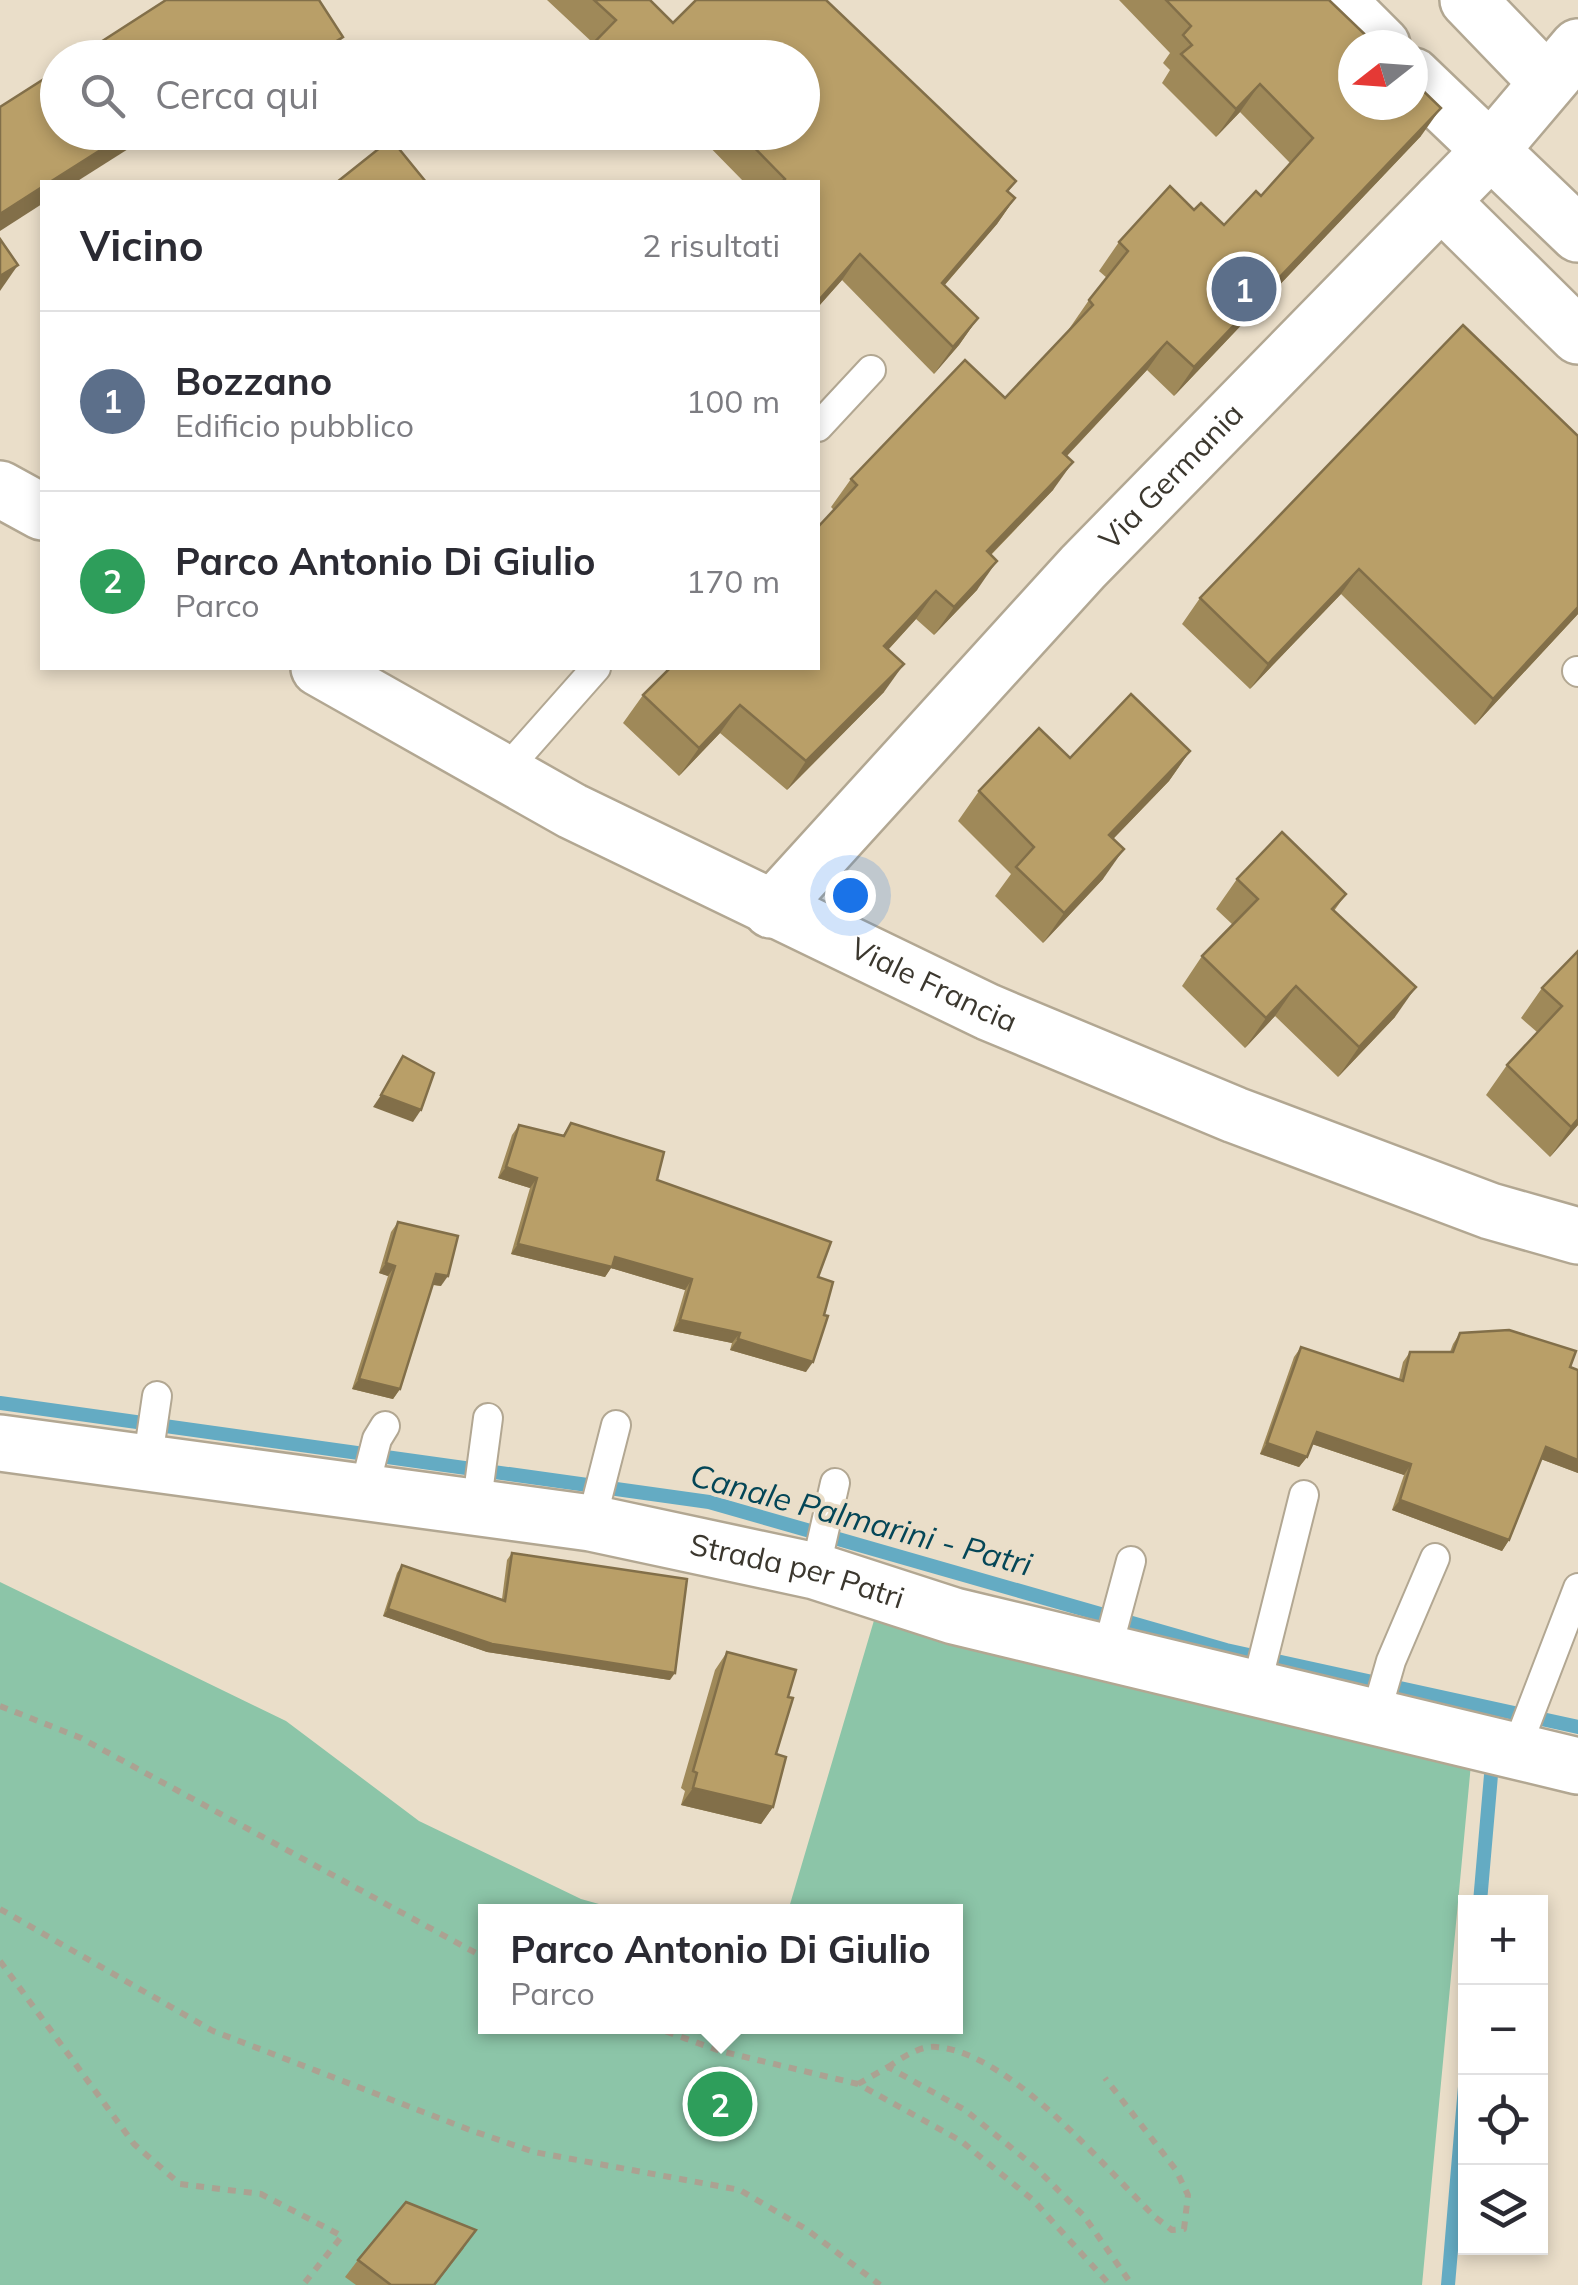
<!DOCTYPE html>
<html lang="it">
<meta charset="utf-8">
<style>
body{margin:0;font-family:Mulish,sans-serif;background:#f7f7f7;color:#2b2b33}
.controls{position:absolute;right:30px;bottom:30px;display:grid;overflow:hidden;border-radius:0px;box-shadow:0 5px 15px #0003}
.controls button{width:90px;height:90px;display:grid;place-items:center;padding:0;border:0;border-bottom:2px solid #e1e1e2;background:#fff;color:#2b2b33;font:50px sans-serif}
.compass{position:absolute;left:1338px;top:30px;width:90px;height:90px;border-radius:50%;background:#fff;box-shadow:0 5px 15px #0003;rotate:253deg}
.you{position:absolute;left:850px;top:895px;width:35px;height:35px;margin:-25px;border:8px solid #fff;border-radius:50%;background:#1a73e8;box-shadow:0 0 0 15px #1a73e833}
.badge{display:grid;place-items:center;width:65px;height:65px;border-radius:50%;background:#0f766e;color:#fff;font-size:32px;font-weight:700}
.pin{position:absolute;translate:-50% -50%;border:5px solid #fff;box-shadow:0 2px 10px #0006}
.popup{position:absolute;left:478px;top:1904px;width:485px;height:130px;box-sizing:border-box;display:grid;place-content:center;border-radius:0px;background:#fff;filter:drop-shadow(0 2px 8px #0005);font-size:32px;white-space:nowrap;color:#7c7c81}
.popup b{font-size:38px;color:#2b2b33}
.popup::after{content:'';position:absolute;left:50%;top:100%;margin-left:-20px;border:20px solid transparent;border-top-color:#fff}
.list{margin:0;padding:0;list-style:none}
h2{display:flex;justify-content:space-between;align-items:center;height:130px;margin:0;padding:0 40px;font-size:42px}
h2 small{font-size:32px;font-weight:400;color:#7c7c81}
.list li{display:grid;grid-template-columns:65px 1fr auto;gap:30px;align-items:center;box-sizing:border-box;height:180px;padding:0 40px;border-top:2px solid #e1e1e2}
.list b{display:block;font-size:38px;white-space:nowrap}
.list p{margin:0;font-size:32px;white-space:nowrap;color:#7c7c81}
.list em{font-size:32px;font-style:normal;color:#7c7c81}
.icon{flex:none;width:55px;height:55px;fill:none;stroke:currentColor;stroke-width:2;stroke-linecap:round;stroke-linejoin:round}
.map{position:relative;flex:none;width:1578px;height:2285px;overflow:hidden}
.search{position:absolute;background:#fff;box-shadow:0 5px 15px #0003;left:40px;top:40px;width:780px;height:110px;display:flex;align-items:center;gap:25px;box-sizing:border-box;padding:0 35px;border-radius:55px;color:#7c7c81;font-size:38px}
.panel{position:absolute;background:#fff;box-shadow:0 5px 15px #0003;left:40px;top:180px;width:780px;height:490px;border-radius:0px}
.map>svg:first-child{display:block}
</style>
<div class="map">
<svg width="1578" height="2285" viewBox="0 0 1578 2285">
<rect width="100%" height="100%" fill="#eadec9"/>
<path fill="#8cc5a8" d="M0,1582L286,1721L419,1821L581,1899L624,1911L485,1912V2026H955V1912L788,1911L875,1617L1471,1764L1422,2285H0Z"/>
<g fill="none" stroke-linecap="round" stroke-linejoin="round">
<g stroke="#64abc3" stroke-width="14">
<path d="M0,1403L709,1502L1226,1650L1578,1727"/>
<path d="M1480,1902L1491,1775"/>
<path d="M1448,2285L1466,2075"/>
</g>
<defs>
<g id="service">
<path d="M818,427L871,370"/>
<path d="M1577,671L1578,672"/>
<path d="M504,772L596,668"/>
<path d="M147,1464L157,1396"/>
<path d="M363,1494L377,1439L385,1426"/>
<path d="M476,1508L488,1418"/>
<path d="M591,1523L616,1425"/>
<path d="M815,1571L835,1483"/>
<path d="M1106,1654L1131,1561"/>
<path d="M1255,1691L1304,1495"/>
<path d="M1374,1720L1391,1661L1435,1558"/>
<path d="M1515,1752L1578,1588"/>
</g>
<g id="minor">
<path d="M1337,0L1382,45"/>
<path d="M1468,0L1545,80"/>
<path d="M1413,76L1578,234"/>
<path d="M1441,201L1578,336"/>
<path id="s1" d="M771,910L1083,567L1489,152L1578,47"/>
<path id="s2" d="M0,1443L591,1523L815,1571L954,1616L1578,1766"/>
</g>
<g id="tertiary">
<path d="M0,489L42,512"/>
<path id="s3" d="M319,668L572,811L988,1012L1235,1115L1490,1211L1578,1236"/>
</g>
</defs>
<use href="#service" stroke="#b2a792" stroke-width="32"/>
<use href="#minor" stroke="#b2a792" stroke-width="60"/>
<use href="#tertiary" stroke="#b2a792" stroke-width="60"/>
<g stroke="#aba292" stroke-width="6" stroke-dasharray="8 8" stroke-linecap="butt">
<path d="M0,1706L81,1738L485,1958"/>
<path d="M0,1909L213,2031L470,2130L534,2152L740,2190L806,2229L880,2285"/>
<path d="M0,1961L134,2144L180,2184L261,2194L342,2236L303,2285"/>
<path d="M651,2026L720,2051L858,2084L961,2141L1033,2200L1110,2285"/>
<path d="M888,2067C902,2058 920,2045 937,2047C1012,2054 1103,2166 1155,2217L1172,2230L1184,2229L1188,2195L1176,2170L1105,2078"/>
<path d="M858,2084L888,2067L965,2110L1035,2167L1084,2216L1132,2285"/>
</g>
<use href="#service" stroke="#fff" stroke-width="28"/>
<use href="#minor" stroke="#fff" stroke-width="55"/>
<use href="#tertiary" stroke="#fff" stroke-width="55"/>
</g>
<g fill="#9f8959">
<path d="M166,0L328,58H76Z"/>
<path d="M547,0H650L673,23L696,0H826L1016,181L1008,192L1015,198L997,224L944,286L978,318L959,345L934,374L842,280L818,307V182H744L695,132H802V58H579L593,43Z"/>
<path d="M1119,0H1329L1421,136L1174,396L1147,370L1067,456L1053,490L991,555L977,590L934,635L916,619L888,650L884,692L787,790L720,733L679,776L623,723L643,695L818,668L834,510L831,507L851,479L1005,398L1070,330L1069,329L1089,300L1107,278L1099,271L1119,242L1194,210L1224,225L1261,196L1290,163L1240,112L1216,137L1162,83L1170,70L1163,63L1170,53Z"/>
<path d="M1578,436V614L1475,725L1341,594L1250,689L1182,624L1200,598Z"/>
<path d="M1190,751L1169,781L1113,839L1103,879L1043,943L995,896L1011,874L958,821L979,791L1070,758Z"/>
<path d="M1237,879L1346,894L1334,911L1395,1017L1338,1077L1275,1016L1245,1048L1182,986L1202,956L1233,925L1216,909Z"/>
<path d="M1578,951V1125L1550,1157L1486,1095L1507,1065L1537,1032L1521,1018L1542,988Z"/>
<path d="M571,1123L657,1180L818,1277L806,1372L730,1350L732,1343L673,1331L685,1290L611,1268L605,1277L511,1254L530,1188L498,1178L512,1135L519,1125L563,1135Z"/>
<path d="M398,1222L441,1286L433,1285L400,1389L393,1399L352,1389L388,1276L379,1273L391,1232Z"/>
<path d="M1460,1333L1570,1367L1578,1473L1541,1459L1509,1540L1502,1551L1392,1510L1404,1475L1312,1444L1307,1457L1299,1467L1260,1454L1294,1357L1301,1347L1399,1379L1403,1362L1410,1352H1450L1453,1344Z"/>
<path d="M512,1553L670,1680L487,1652L383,1616L397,1573L402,1565L502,1599L507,1560Z"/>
<path d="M727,1652L788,1697L776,1754L773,1807L761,1824L681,1805L685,1791L681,1788L715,1670Z"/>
<path d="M464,2248L435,2285H356L345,2277L358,2260Z"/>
</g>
<g fill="#826f49">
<path d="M343,37L328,58H309Z"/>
<path d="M266,46L258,58H247Z"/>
<path d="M1260,84L1240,112L1216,137L1236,109Z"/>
<path d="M1441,108L1421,136L1174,396L1194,367Z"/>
<path d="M129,132H155L76,182H50Z"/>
<path d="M42,187V204L0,231V214Z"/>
<path d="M1015,198L997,224L923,310L942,283Z"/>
<path d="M860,254L842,280L818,307V301Z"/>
<path d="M18,265L0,291V276Z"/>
<path d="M978,318L959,345L934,374L953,347Z"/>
<path d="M1167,342L1147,370L1043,481L1063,453Z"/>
<path d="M1073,462L1053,490L967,579L987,551Z"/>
<path d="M997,561L977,590L934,635L954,607Z"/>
<path d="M1359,569L1341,594L1250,689L1268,664Z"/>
<path d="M936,591L916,619L865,675L884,646Z"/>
<path d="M1578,607V614L1475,725L1493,699Z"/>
<path d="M904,664L884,692L787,790L806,761Z"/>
<path d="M740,705L720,733L679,776L699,748Z"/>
<path d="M1190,751L1169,781L1088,865L1109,835Z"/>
<path d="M1124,849L1103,879L1043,943L1064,913Z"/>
<path d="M1296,986L1275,1016L1245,1048L1266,1018Z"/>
<path d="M1416,987L1395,1017L1338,1077L1359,1047Z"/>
<path d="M381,1095L421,1110L413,1122L373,1107Z"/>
<path d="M1578,1119V1125L1550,1157L1571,1127Z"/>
<path d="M506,1167L537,1178L530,1188L498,1178Z"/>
<path d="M518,1244L615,1257L692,1279L685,1290L611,1268L605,1277L511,1254Z"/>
<path d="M386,1263L395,1266L388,1276L379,1273Z"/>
<path d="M436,1274L448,1276L441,1286L429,1284Z"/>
<path d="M680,1320L740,1333L732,1343L673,1331Z"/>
<path d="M738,1339L813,1362L806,1372L730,1350Z"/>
<path d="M359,1379L400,1389L393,1399L352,1389Z"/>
<path d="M1317,1432L1411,1464L1404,1475L1309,1443Z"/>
<path d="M1267,1443L1307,1457L1299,1467L1260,1454Z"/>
<path d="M1546,1447L1578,1460V1473L1538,1458Z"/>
<path d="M1400,1500L1509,1540L1502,1551L1392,1510Z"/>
<path d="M388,1609L675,1673L670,1680L487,1652L383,1616Z"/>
<path d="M693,1788L773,1807L761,1824L681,1805Z"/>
</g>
<g fill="#b99f68" stroke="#826f49" stroke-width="2.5">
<path d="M166,0H319L343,37L309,58H274L266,46L247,58H76Z"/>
<path d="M594,0H650L673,23L696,0H826L1016,181L1007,191L1015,198L942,283L978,318L953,347L860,254L818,301V182H782L785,179L739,132H802V58H665L656,48L647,58H579L616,20Z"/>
<path d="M1166,0H1329L1376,45H1353V105H1413V81L1441,108L1194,367L1167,342L1063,453L1073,462L987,551L997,561L954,607L936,591L884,646L904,664L806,761L740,705L699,748L643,695L670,668H818V527L857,485L851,479L965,360L1005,398L1093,305L1089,300L1128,251L1119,242L1170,186L1194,210L1201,203L1224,225L1256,191L1261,196L1313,138L1260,84L1236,109L1181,54L1192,45L1183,35L1191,26Z"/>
<path d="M58,70V132H129L50,182H42V187L0,214V107Z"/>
<path d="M391,139L426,182H337Z"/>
<path d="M0,239L18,265L0,276Z"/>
<path d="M1463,325L1578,436V607L1493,699L1359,569L1268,664L1200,598Z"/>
<path d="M1131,694L1190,751L1109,835L1124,849L1064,913L1016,867L1034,847L979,791L1039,728L1070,758Z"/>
<path d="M1282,832L1346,894L1332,909L1416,987L1359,1047L1296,986L1266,1018L1202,956L1258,899L1237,879Z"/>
<path d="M1578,951V1119L1571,1127L1507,1065L1562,1006L1542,988Z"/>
<path d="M403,1056L434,1073L421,1110L381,1095Z"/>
<path d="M571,1123L664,1152L657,1180L831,1242L818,1277L833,1282L824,1315L828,1316L813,1362L738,1339L740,1333L680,1320L692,1279L615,1257L612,1267L518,1244L537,1178L506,1167L519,1125L564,1136Z"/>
<path d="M398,1222L458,1236L448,1276L436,1274L400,1389L359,1379L395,1266L386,1263Z"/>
<path d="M1509,1330L1576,1351L1570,1367L1578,1370V1460L1546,1447L1509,1540L1400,1500L1411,1464L1317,1432L1307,1457L1267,1443L1301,1347L1403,1381L1410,1352H1453L1460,1333Z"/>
<path d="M512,1553L687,1579L675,1673L492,1644L388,1609L402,1565L505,1601Z"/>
<path d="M727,1652L796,1670L788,1697L793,1698L776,1754L786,1757L773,1807L693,1788L697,1773L693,1771Z"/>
<path d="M406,2202L476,2230L434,2285H391L358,2260Z"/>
</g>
<g text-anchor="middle" stroke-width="8" stroke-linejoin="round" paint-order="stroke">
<g font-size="30" fill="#3b372e" stroke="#eadec9">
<text dy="10" stroke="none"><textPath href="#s1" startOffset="590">Via Germania</textPath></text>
<text dy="10" stroke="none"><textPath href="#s3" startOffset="692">Viale Francia</textPath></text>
<text dy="10" stroke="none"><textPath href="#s2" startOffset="808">Strada per Patri</textPath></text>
</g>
<g font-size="32" font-style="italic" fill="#044657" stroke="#eadec9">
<text transform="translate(861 1520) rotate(15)" y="11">Canale Palmarini - Patri</text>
</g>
</g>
</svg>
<div class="controls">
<button>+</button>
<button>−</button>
<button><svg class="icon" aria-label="locate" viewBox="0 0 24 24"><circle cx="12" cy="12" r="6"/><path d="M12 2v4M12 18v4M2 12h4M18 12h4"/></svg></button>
<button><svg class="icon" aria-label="layers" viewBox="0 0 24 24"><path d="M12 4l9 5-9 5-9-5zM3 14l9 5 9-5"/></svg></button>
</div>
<svg class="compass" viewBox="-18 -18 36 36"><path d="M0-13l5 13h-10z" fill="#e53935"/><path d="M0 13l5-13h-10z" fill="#7c7c81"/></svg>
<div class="you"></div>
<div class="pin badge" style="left:1244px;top:289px;background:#5c6f8a">1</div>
<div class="pin badge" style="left:720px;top:2104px;background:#2e9e5b">2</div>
<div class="popup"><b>Parco Antonio Di Giulio</b>Parco</div>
<div class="search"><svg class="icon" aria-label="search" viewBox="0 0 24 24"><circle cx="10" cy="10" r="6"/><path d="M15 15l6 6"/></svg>Cerca qui</div>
<section class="panel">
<h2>Vicino<small>2 risultati</small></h2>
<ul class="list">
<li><span class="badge" style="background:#5c6f8a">1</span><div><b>Bozzano</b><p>Edificio pubblico</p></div><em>100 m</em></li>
<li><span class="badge" style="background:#2e9e5b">2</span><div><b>Parco Antonio Di Giulio</b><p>Parco</p></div><em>170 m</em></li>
</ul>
</section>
</div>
